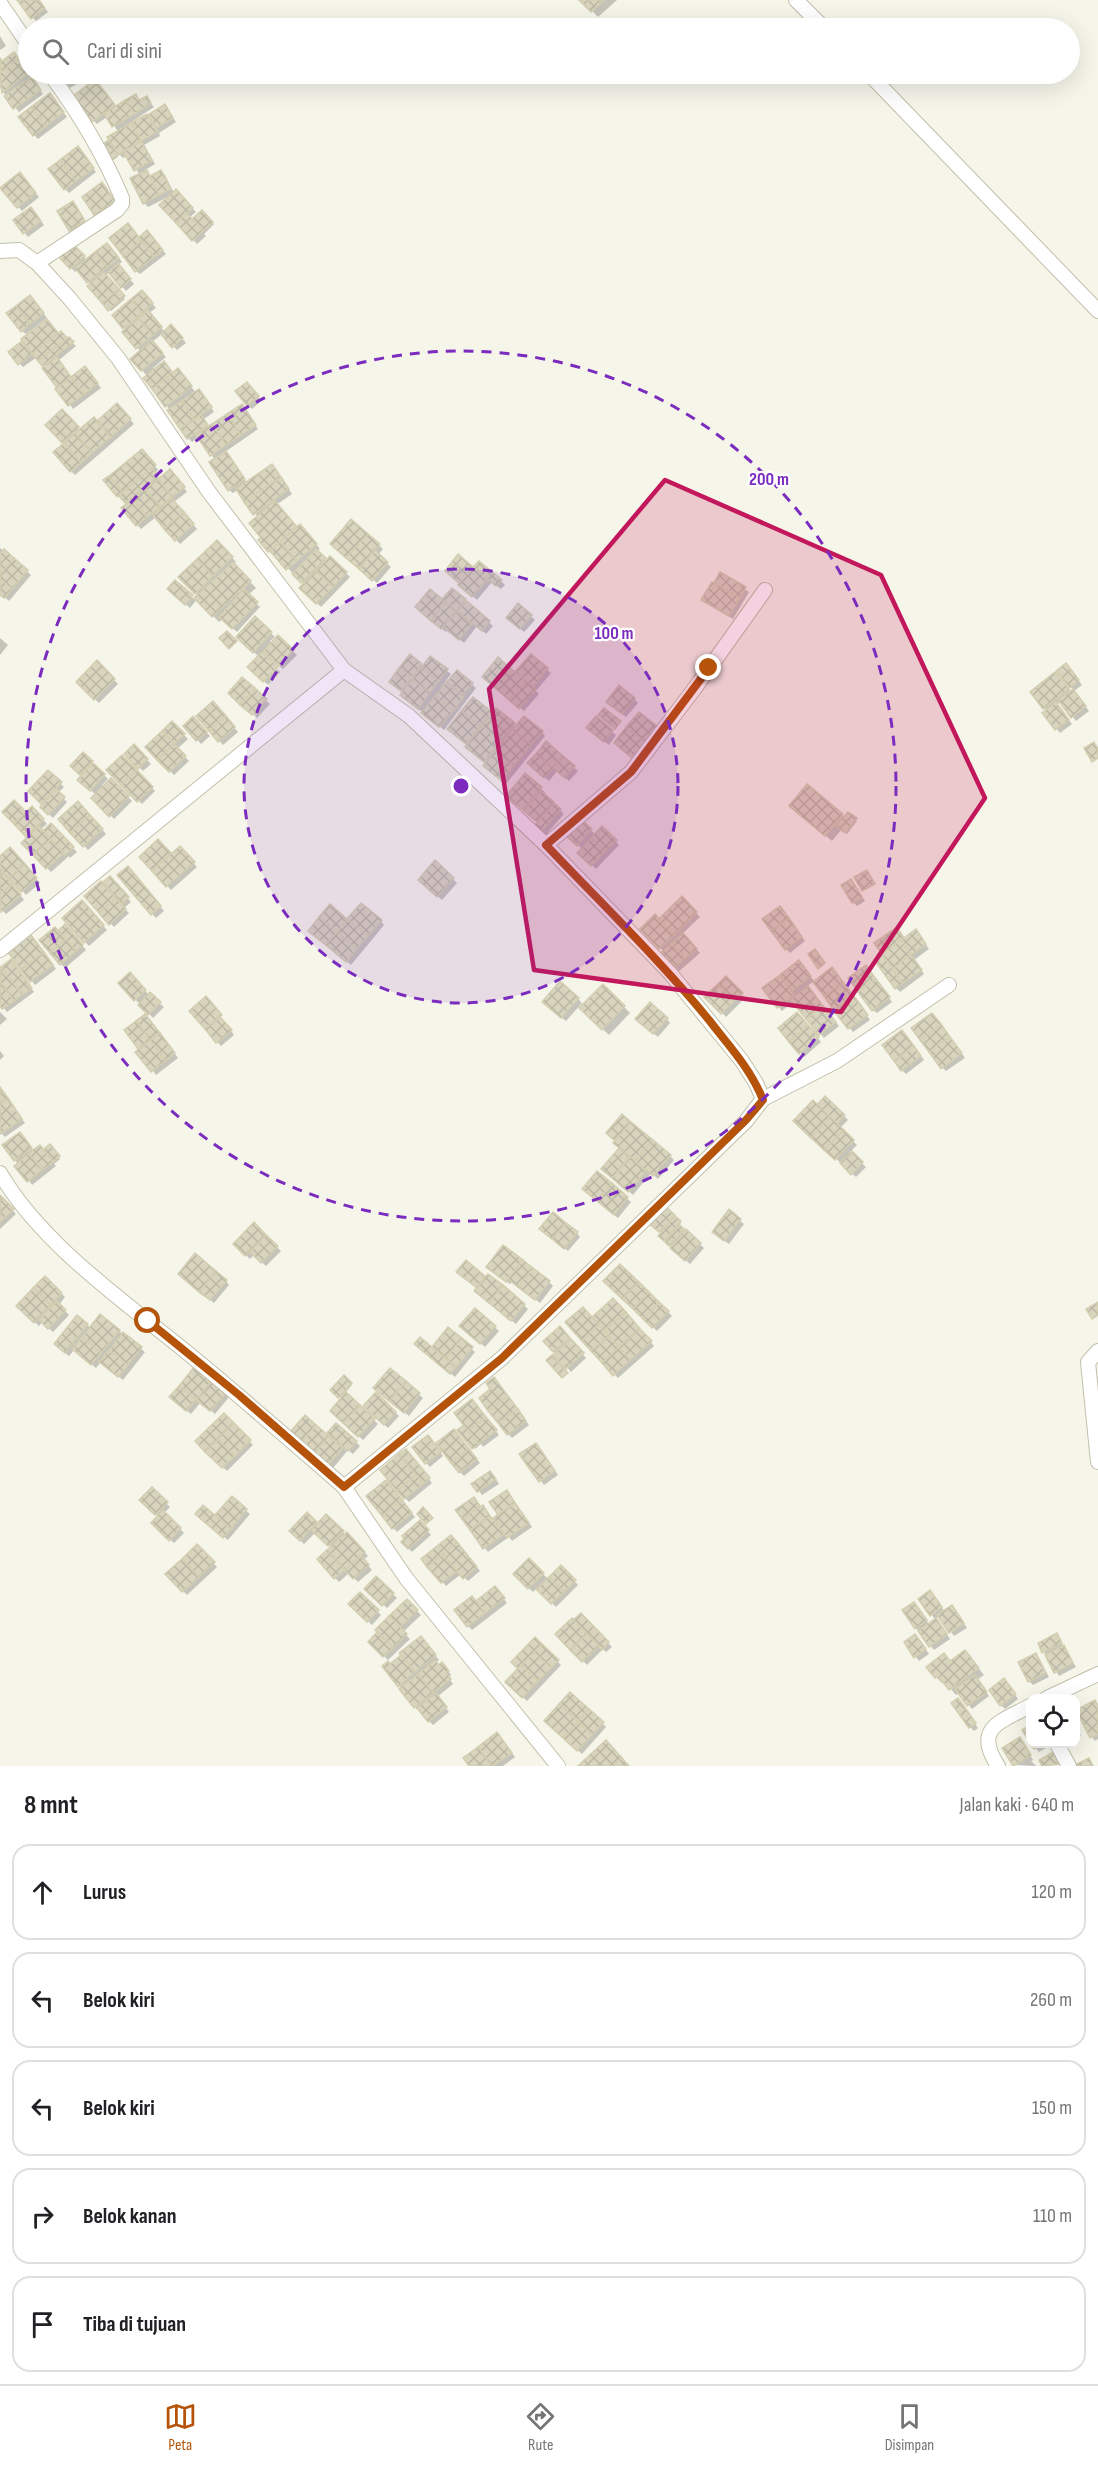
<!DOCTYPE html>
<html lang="id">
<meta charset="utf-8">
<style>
body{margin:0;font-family:"Sofia Sans Condensed",sans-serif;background:#f2f2f2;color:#202124}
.controls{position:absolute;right:18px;bottom:18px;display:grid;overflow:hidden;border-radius:12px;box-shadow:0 6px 24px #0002}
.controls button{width:54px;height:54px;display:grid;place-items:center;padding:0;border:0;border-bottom:2px solid #e0e0e0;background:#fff;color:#202124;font:30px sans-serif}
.stop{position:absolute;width:18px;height:18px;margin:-14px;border:4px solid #b45309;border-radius:50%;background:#fff}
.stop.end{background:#b45309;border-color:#fff;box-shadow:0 2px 6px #0008}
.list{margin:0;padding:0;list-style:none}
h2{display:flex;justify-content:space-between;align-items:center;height:78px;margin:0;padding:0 24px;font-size:26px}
h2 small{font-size:20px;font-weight:400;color:#757577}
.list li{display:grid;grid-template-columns:39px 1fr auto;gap:18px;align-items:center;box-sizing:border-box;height:96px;margin:0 12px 12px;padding:0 12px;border:2px solid #e0e0e0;border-radius:18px}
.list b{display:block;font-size:22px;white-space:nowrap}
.list em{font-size:20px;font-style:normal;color:#757577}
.icon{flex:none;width:33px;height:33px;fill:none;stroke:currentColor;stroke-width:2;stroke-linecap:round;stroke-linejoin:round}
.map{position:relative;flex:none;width:1098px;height:1766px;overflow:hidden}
.search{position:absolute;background:#fff;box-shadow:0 6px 24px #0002;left:18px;right:18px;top:18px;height:66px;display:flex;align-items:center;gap:15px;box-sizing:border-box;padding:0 21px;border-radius:33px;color:#757577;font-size:22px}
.sheet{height:618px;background:#fff}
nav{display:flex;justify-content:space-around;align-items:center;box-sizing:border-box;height:84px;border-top:2px solid #e0e0e0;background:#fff;font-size:16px;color:#757577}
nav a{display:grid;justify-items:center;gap:3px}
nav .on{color:#b45309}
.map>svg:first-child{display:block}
</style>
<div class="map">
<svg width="1098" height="1766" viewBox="0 0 1098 1766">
<defs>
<pattern id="building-cross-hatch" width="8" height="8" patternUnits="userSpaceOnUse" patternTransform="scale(1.5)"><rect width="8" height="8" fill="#d8d4be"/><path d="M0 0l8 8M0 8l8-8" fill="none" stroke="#bbb7a4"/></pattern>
</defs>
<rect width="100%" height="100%" fill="#f6f5ea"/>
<g fill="#0003">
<path d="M19,0H38L48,12L36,21Z"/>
<path d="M582,0H617L598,17Z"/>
<path d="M0,36L6,46L0,50Z"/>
<path d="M18,58L43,94L19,112L0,88V75L3,73L0,69V59L3,62Z"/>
<path d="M59,74H93L70,88Z"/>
<path d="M98,85L116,108L135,96L140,101L147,98L154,107L118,131L107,117L97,124L94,121Z"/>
<path d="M53,99L67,117L38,139L34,135Z"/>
<path d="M165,106L176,122L159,133L160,136L144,145L155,164L145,170L152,183L161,171L165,175L174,193L176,191L196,212L189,218L192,221L202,212L214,224L204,234L206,236L197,244L161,205L170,196L148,207L144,203L140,175L127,156L123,158L116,151L118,157L110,162L109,138Z"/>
<path d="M81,152L96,172L69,193L65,189Z"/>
<path d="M23,178L39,197L22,211L2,188Z"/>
<path d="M106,188L118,205L99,218L84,197Z"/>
<path d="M76,207L87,226L74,234L70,230Z"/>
<path d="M35,213L44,225L28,237L15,221Z"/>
<path d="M147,232L166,254L140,274L136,271L139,238Z"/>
<path d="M73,246L87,260L111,248L122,262L118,265L134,284L126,291L110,272L106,275L125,299L111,311L78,269L75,272L61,257Z"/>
<path d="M146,296L156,308L149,313L165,332L175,330L186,343L177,350L162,334L152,342L166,357L153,368L173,375L182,374L196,393L203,394L214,412L204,419L210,428L245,410L258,429L225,452L247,483L275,470L292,494L276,505L298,529L304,530L320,549L317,551L327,562L330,558L350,577L321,607L302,588L305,585L260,541L263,538L258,517L238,490L233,493L229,490L215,460L199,437L192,442L188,438L147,376L133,359L141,352L124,332L126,330L114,315Z"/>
<path d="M34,301L47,318L26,334L22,331Z"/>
<path d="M47,321L59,335L61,333L76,346L58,361L72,378L89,372L101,388L73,409L37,357L23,367L10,352Z"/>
<path d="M251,387L261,401L252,409L248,405Z"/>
<path d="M121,409L134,424L75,475L71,471L65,444L47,425L62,411L80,431Z"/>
<path d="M146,454L158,470L155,473L159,479L174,474L187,492L174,502L197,529L180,544L156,517L141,529L123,508L128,504L121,496H118Z"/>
<path d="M351,521L383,549L378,555L391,567L377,583L336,547Z"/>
<path d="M217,542L236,562L233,564L256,588L248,595L260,607L237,632L223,619L219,622L197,599L190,608L173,593L175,582L195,600L199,596L181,577Z"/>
<path d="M0,548L31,575L9,601L0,593Z"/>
<path d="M474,569L501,581L505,585L501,589L492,582L477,600L447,571Z"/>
<path d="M721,574L749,592L733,619L703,600Z"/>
<path d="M452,590L493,626L486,634L477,626L464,643L448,629L446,632L420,611L442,602Z"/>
<path d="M531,616L535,620L524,632L512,622Z"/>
<path d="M255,618L275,637L270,641L272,643L278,638L297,655L283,669L270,659L269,661L280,672L268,685L249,667L259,657L238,637Z"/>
<path d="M0,638L8,645L0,655Z"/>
<path d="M410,656L423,667L431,658L447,671L451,674L442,686L444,687L457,672L476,688L444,730L406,699L404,693L395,685Z"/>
<path d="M531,656L551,673L536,691L539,694L524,711L487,681L515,674Z"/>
<path d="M97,663L118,684L99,703L78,682Z"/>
<path d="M1070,669L1082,685L1074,691L1089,711L1076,721L1061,701L1057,705L1072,724L1060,733L1044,713L1047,711L1044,708L1059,678L1071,692L1074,690L1071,687Z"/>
<path d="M242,679L270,704L257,718L230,693Z"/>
<path d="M473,699L493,714L517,727L542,732L545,736L506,784L489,770L487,763L449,729Z"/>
<path d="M634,699L638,703L626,717L612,706Z"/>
<path d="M217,707L238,732L223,745L198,716Z"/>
<path d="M193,718L210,736L201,744L185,726Z"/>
<path d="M596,718L616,735L609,745L592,732Z"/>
<path d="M172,723L188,739L177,749L189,761L174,775L147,747Z"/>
<path d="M546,744L578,771L569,781L557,771L549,781L533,767Z"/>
<path d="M134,746L151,764L143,771L126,754Z"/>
<path d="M83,754L108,779L102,785L104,787L111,780L132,801L114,819L93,798L96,795L80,780L83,776L72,766Z"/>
<path d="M122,757L155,791L142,804L108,770Z"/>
<path d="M48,772L64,787L58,793L67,802L53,818L42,807L44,804L30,791Z"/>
<path d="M526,776L541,789L545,792L543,795L564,814L544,837L534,828L539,823L512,800Z"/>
<path d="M807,787L845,818L848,814L857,821L847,834L842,829L832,841L797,812Z"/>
<path d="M14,802L26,814L32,808L47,824L40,830L43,833L51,825L77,852L70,858L69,856L51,872L23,843L29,838L4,812Z"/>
<path d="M78,803L106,834L88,850L60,819Z"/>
<path d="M580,820L596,835L603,828L619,845L596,869L579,853L582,849L567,835Z"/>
<path d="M158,841L171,855L180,848L197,867L171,890L141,857Z"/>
<path d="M14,853L40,883L26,895L11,878L9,879L24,900L6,914L2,910L0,911V858Z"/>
<path d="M435,862L457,883L442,900L420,880Z"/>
<path d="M132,872L164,911L156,918L119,876Z"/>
<path d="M110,878L131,902L124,908L129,913L114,927L86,897Z"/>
<path d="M851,881L865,901L857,906L853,902Z"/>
<path d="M682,899L700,917L682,934L700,953L677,973L664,952L642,929L659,921Z"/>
<path d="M82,902L107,930L89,946L64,919Z"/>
<path d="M783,912L805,941L790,953L786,949Z"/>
<path d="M348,921H381L384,925L351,965L314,934Z"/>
<path d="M69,930L86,950L65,968L61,964Z"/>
<path d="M901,933L905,939L919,935L929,949L914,960L924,974L900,992L896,988L884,955Z"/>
<path d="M34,940L56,969L35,985L9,951Z"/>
<path d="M11,961L34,992L7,1012L0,1003V970Z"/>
<path d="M799,962L814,981L806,987L839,1026L824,1038L794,1001L782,1011L764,989Z"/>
<path d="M869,971L892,1002L877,1013L873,1010Z"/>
<path d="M836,973L870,1020L853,1032L815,982Z"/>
<path d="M134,978L149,995L164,1007L153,1018L135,999Z"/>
<path d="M726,978L745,998L726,1017L707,997Z"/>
<path d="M603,986L630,1013L609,1035L581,1008Z"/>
<path d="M578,999L582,1003L566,1021L548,1006Z"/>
<path d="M210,1002L234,1035L221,1046L191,1011Z"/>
<path d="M0,1012L7,1019L0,1025Z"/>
<path d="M801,1018L821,1042L804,1057L780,1029Z"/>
<path d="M936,1018L965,1058L946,1071L943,1068Z"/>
<path d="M667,1019L670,1023L658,1037L641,1023Z"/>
<path d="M149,1020L178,1058L156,1075L126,1031Z"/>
<path d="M906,1036L924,1060L906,1074L902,1070Z"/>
<path d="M0,1051L4,1056L0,1060Z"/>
<path d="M0,1089L25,1123L5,1137L0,1132Z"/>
<path d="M825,1098L848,1120L840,1128L857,1145L850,1152L866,1167L856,1177L795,1121L817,1107Z"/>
<path d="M608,1133L670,1156L674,1160L658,1179L651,1173L633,1195L603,1169L621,1148Z"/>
<path d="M24,1137L34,1152L44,1151L50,1146L60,1159L54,1164L56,1166L32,1185L15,1160Z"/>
<path d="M597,1173L631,1202L618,1218L588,1193Z"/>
<path d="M0,1197L16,1214L0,1229Z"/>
<path d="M729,1212L744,1224L729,1244L717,1235Z"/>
<path d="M674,1216L681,1223L679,1226L704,1248L690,1264L660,1236L662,1234L650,1223Z"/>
<path d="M254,1225L281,1251L266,1266L254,1255L250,1259L235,1244Z"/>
<path d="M545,1232L577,1233L580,1237L568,1251Z"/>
<path d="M620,1266L672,1316L657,1331L605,1281Z"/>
<path d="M492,1270L549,1282L553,1286L540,1303L513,1281L510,1284Z"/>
<path d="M489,1276L528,1309L516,1324L480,1295L478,1289Z"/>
<path d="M183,1277L226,1281L229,1285L214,1303Z"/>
<path d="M45,1278L65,1297L59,1305L69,1315L53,1332L42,1322L39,1326L18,1306Z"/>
<path d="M613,1300L654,1346L618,1378L567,1322L592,1319Z"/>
<path d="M475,1310L499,1331L485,1347L461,1326Z"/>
<path d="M87,1325L91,1328L119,1331L145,1352L123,1380L101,1362L96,1368L74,1350L69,1356L59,1348Z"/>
<path d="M560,1328L586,1358L571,1372L545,1341Z"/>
<path d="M448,1329L475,1352L455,1377L420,1348L432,1349Z"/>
<path d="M390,1370L423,1398L409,1416L379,1391Z"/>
<path d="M344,1378L352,1385L345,1393L378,1424L363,1440L332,1411L342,1399L332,1390Z"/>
<path d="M498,1383L529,1425L512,1438L508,1434L493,1389Z"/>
<path d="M226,1393L229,1397L215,1414L201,1402L191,1414L175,1401Z"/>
<path d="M376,1394L399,1416L388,1428L365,1406Z"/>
<path d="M476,1405L499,1435L483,1447L481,1444L475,1449L459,1430L466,1425Z"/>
<path d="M224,1415L253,1445L227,1471L197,1441Z"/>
<path d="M336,1425L360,1446L353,1454L348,1450L333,1468L296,1436H326Z"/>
<path d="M457,1435L480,1463L464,1476L460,1472Z"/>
<path d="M432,1441L443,1456L430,1467L426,1463Z"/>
<path d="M540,1448L558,1475L544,1485L521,1454Z"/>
<path d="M410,1454L432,1483L409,1502L405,1498Z"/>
<path d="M494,1476L499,1484L482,1495L474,1484Z"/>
<path d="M390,1486L415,1517L397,1532L368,1497Z"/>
<path d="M152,1489L170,1507L164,1513L184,1533L174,1543L153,1523L159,1517L142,1500Z"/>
<path d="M511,1496L532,1527L512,1541L509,1537L488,1552L458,1510L477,1503L493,1520L500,1515Z"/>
<path d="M232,1498L250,1514L228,1540L201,1518L215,1517Z"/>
<path d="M307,1514L318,1525L326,1516L346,1535L347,1534L368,1556L363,1560L372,1570L358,1582L349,1573L339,1582L319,1560L332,1548L316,1532L304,1544L291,1531Z"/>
<path d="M420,1522L431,1535L412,1552L403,1542Z"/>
<path d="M455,1541L480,1571L468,1581L461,1574L446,1586L424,1560Z"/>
<path d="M197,1546L217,1567L187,1595L167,1574Z"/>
<path d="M529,1560L548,1579L561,1567L578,1585L556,1607L537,1588L533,1592L515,1574Z"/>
<path d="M376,1578L397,1598L387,1608L366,1589Z"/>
<path d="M495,1588L507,1603L472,1630L468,1626L476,1603Z"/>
<path d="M360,1594L381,1615L372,1625L350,1604Z"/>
<path d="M934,1596L945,1612L956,1611L967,1628L954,1636L940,1616L935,1619L920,1600Z"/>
<path d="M407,1601L421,1615L403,1632L410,1639L388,1660L370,1642Z"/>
<path d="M917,1608L930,1625L940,1624L950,1639L934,1650L916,1628Z"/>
<path d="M581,1615L612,1647L606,1652L603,1649L587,1665L557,1634Z"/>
<path d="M1058,1637L1076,1667L1059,1676L1044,1652Z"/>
<path d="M535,1639L561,1665L527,1701L507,1682L520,1669Z"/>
<path d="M919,1640L929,1654L919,1661L916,1657Z"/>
<path d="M424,1642L439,1660L436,1662L446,1668L451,1675L449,1678L453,1684L437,1697L449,1712L433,1725L415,1707L399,1686L391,1665Z"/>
<path d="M965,1652L984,1675L977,1680L989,1696L972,1709L959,1693L956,1695L945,1682L942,1683L936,1677Z"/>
<path d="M1036,1654L1049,1677L1033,1685L1029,1681Z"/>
<path d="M1008,1684L1018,1699L1005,1709L1001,1705Z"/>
<path d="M570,1694L606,1727L582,1754L546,1721Z"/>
<path d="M1095,1702L1098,1705V1739L1095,1741L1092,1737Z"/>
<path d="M961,1704L978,1728L974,1731L970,1727Z"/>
<path d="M1076,1727L1081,1736L1076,1739Z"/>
<path d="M501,1738L515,1757L503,1766H471Z"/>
<path d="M1023,1743L1033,1760L1031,1761L1036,1766L1014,1765Z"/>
<path d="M1032,1744H1053L1039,1752Z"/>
</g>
<g fill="url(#building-cross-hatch)" stroke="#d4ceb1" stroke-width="1.5">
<path d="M17,0H39L45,8L31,19Z"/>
<path d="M579,0H604L591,12Z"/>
<path d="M14,52L19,59L1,72L0,58L2,61Z"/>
<path d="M19,59L28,73L2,93L0,73Z"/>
<path d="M57,74H77L79,76L64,85Z"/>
<path d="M32,77L41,90L13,109L4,96Z"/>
<path d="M95,79L115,105L92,122L73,96Z"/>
<path d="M50,93L64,112L46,126L31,107Z"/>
<path d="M136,94L139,100L147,96L151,103L134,114L125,100Z"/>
<path d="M125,100L134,114L112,127L104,114Z"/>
<path d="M165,104L173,118L156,128L148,115Z"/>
<path d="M31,107L46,126L33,136L18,117Z"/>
<path d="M147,114L158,131L141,141L131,123Z"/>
<path d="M131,123L141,141L118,155L107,137Z"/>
<path d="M109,140L118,155L107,162L102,144Z"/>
<path d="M141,141L152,160L134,171L123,152Z"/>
<path d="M78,146L94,168L76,181L60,160Z"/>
<path d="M60,160L76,181L64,190L48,169Z"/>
<path d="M147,170L159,195L143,204L130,178Z"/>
<path d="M161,170L171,189L159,195L150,176Z"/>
<path d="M20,172L36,193L17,208L0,188Z"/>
<path d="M102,182L115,201L94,215L82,197Z"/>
<path d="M176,189L193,208L176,223L159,205Z"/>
<path d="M73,201L85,221L69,231L57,211Z"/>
<path d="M31,207L41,221L23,234L13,220Z"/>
<path d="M202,210L213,222L203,231L192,219Z"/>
<path d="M187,213L203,231L192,241L176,223Z"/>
<path d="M128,223L142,241L123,256L109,238Z"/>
<path d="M147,230L163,250L154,257L139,237Z"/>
<path d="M142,241L154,257L135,272L123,256Z"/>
<path d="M107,243L119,258L107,267L95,252Z"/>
<path d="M73,244L85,256L70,269L59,257Z"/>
<path d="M95,252L107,267L87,283L75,268Z"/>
<path d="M118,263L131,279L121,288L108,272Z"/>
<path d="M104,272L119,289L102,303L87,286Z"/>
<path d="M119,289L125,296L108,311L102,303Z"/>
<path d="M142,290L153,303L142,313L131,299Z"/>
<path d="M30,295L44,313L30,324L16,306Z"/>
<path d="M131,299L142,313L123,329L112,315Z"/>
<path d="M16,306L30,324L21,332L6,313Z"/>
<path d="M148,310L162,327L153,335L138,318Z"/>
<path d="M138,318L153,335L136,349L122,332Z"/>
<path d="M47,319L58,333L32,354L21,339Z"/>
<path d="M171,324L183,338L172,348L161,334Z"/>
<path d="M61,331L67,338L38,361L32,354Z"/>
<path d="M69,337L74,342L42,366L38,361Z"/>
<path d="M152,340L163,353L141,371L130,359Z"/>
<path d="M22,341L32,354L18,365L8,352Z"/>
<path d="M57,357L71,377L57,388L42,368Z"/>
<path d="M164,361L173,373L152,389L143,378Z"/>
<path d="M85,366L98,383L84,394L71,377Z"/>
<path d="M178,368L192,386L181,395L167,377Z"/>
<path d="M71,377L84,394L68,406L55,389Z"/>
<path d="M167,377L181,395L165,407L152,389Z"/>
<path d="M247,382L259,396L247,406L235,391Z"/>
<path d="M199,389L212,407L194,419L182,401Z"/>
<path d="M182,401L194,419L180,429L167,410Z"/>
<path d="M117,403L131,419L111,437L97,421Z"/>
<path d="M242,404L256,425L241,435L227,414Z"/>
<path d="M62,409L79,427L62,443L45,425Z"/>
<path d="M227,414L241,435L226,445L212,424Z"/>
<path d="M201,415L208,425L187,439L180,429Z"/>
<path d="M94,417L111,437L92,453L75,433Z"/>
<path d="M212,424L226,445L210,456L196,435Z"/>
<path d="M75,433L92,453L81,463L64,443Z"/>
<path d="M64,443L81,463L70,472L53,452Z"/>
<path d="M142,449L156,465L139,479L125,463Z"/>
<path d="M226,451L245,479L228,491L209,462Z"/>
<path d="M125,463L139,479L122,492L109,476Z"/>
<path d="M272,464L281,477L244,502L236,489Z"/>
<path d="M152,468L158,476L125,503L119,496Z"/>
<path d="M170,469L185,487L172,497L158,479Z"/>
<path d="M109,476L122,492L117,497L103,480Z"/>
<path d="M281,477L289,489L253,515L244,502Z"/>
<path d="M158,479L172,497L160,507L145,489Z"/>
<path d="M145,489L160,507L147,517L133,499Z"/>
<path d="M133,499L147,517L136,526L121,508Z"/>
<path d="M172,499L184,512L164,529L153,515Z"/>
<path d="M275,501L297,527L268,552L258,540L261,538L249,523Z"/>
<path d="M184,512L194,524L175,541L164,529Z"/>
<path d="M351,519L368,534L346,558L330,544Z"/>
<path d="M300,524L317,544L297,561L280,542Z"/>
<path d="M368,534L380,544L359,569L346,558Z"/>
<path d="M217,540L233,557L213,576L197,559Z"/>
<path d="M280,542L297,561L286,570L270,551Z"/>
<path d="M4,549L14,558L0,575V554Z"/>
<path d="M316,549L326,558L301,583L292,574Z"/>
<path d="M375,550L388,562L372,581L359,569Z"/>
<path d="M458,554L473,567L460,584L445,571Z"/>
<path d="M330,556L347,572L333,587L316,571Z"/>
<path d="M14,558L28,570L12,589L0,579V575Z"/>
<path d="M197,559L213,576L195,594L178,577Z"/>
<path d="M479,561L502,580L496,586L473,567Z"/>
<path d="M233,562L251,581L212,617L194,598Z"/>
<path d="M473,567L488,579L472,597L458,585Z"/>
<path d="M316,571L333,587L316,604L299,588Z"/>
<path d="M720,572L746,587L740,598L714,583Z"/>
<path d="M0,579L12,589L4,598L0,595Z"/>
<path d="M175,580L193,595L185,605L167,589Z"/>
<path d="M712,582L740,598L729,616L701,600Z"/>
<path d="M452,588L466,599L456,611L442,599Z"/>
<path d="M244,589L258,602L232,629L219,617Z"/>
<path d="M430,589L446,602L431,621L415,607Z"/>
<path d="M467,601L490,621L482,631L458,611Z"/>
<path d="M446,602L456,611L441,629L431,621Z"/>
<path d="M518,603L532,615L520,629L506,618Z"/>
<path d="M456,611L472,624L459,640L443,627Z"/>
<path d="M255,616L272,632L253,653L236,637Z"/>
<path d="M227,631L237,641L229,649L219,638Z"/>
<path d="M278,635L294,650L279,666L263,652Z"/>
<path d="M262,652L278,667L263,682L247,667Z"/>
<path d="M410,654L422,664L412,677L399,668Z"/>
<path d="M531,654L548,668L533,687L515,672Z"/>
<path d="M430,656L448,669L439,681L421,668Z"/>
<path d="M498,657L509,667L493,686L482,677Z"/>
<path d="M97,660L115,679L94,700L76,682Z"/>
<path d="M1066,663L1079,680L1070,688L1056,671Z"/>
<path d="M509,667L526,681L509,700L493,686Z"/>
<path d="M399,668L412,677L401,691L389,682Z"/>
<path d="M421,668L439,681L430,693L412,679Z"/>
<path d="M457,670L473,683L463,695L447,682Z"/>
<path d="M1055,672L1069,689L1043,709L1030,692Z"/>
<path d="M242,677L255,688L240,705L228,693Z"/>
<path d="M412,679L430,693L418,709L400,695Z"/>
<path d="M526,681L536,689L519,709L509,700Z"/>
<path d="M446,682L464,697L453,711L435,696Z"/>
<path d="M619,685L635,698L622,714L606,702Z"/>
<path d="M255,688L267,699L252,715L240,705Z"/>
<path d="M1073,689L1086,706L1071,718L1058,700Z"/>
<path d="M435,696L453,711L439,727L421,713Z"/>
<path d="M473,697L492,712L480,726L461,711Z"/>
<path d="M213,701L226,716L209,731L196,716Z"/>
<path d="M1056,702L1069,720L1055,730L1042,713Z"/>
<path d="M496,708L515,723L500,741L482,726Z"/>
<path d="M604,708L621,721L615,729L598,715Z"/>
<path d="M461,711L480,726L466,744L447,729Z"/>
<path d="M639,712L658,727L646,743L626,727Z"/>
<path d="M193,716L207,732L196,741L183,726Z"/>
<path d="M226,716L235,727L218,742L209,731Z"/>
<path d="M524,716L543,731L531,745L512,730Z"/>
<path d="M596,716L613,730L604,742L586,728Z"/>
<path d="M172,721L185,734L174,744L162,731Z"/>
<path d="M482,726L500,741L484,762L465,747Z"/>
<path d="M626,727L646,743L633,759L614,743Z"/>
<path d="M512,730L531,745L514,766L495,751Z"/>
<path d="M162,731L174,744L157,760L145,747Z"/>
<path d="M546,741L563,756L553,768L536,754Z"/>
<path d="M1094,742L1098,749V758L1092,762L1084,748Z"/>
<path d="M134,744L148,759L138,769L124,754Z"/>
<path d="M174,744L186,756L169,772L157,760Z"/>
<path d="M495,751L514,766L502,781L483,766Z"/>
<path d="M83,752L93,761L80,775L70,766Z"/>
<path d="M536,754L553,768L544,778L527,763Z"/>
<path d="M122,755L137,770L121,785L106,770Z"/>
<path d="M563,756L575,766L565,778L553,768Z"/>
<path d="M93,763L105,774L90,791L77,780Z"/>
<path d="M48,770L62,782L41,804L28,791Z"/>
<path d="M137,770L153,787L137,802L121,785Z"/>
<path d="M525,773L542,787L523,810L506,796Z"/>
<path d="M111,778L129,796L109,817L91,798Z"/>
<path d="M807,784L843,814L825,836L789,806Z"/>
<path d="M56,789L65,797L48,815L40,807Z"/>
<path d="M541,791L554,802L537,822L524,811Z"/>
<path d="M14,800L26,812L14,824L2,812Z"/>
<path d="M78,801L90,815L70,833L58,819Z"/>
<path d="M554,803L561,809L539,834L532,828Z"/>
<path d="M32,806L44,819L26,837L14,824Z"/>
<path d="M848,812L857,818L845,833L836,826Z"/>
<path d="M90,815L103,829L83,847L70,833Z"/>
<path d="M580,818L592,829L577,846L565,835Z"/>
<path d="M51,823L74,847L65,855L43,831Z"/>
<path d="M39,826L51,839L33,855L21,843Z"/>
<path d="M602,826L617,840L605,852L591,838Z"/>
<path d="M591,838L605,852L591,866L577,853Z"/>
<path d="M51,839L64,853L46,869L33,855Z"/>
<path d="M158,839L171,853L152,871L139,857Z"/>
<path d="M180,846L195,862L166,887L152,871Z"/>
<path d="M10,847L25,864L9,878L0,868V856Z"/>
<path d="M435,860L454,878L437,897L418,880Z"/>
<path d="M25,864L37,878L21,892L9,878Z"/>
<path d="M128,866L161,906L151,915L117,875Z"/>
<path d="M867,870L875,884L862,891L854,877Z"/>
<path d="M2,872L12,884L0,894V873Z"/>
<path d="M110,876L129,897L122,904L103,882Z"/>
<path d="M851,879L862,897L852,903L841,885Z"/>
<path d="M101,881L116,898L99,913L84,896Z"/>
<path d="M12,884L21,895L1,912L0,894Z"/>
<path d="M682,896L697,912L674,935L659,919Z"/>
<path d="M116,898L126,909L109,925L99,913Z"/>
<path d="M82,900L104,925L84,943L62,918Z"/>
<path d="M361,903L382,920L368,936L347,919Z"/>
<path d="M330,904L347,919L337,932L319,917Z"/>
<path d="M780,906L789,918L771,931L762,919Z"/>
<path d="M655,914L674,935L659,949L640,929Z"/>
<path d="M319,917L337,932L326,945L308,931Z"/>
<path d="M789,918L802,937L785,950L771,931Z"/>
<path d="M347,919L368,936L357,949L337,932Z"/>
<path d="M65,924L83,945L76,951L58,931Z"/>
<path d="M55,927L66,939L50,953L39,940Z"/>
<path d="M897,927L904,938L882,954L874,943Z"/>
<path d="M916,929L926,944L911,955L901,940Z"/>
<path d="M337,932L357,949L346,962L326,945Z"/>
<path d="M683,933L697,949L685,958L672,943Z"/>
<path d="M30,934L44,952L21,970L7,951Z"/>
<path d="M66,939L76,951L60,965L50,953Z"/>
<path d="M901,940L911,955L892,969L882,954Z"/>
<path d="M672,943L685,958L672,970L658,955Z"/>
<path d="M815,949L825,963L818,969L808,954Z"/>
<path d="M44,952L53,965L30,982L21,970Z"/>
<path d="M882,954L903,983L895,989L874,960Z"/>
<path d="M911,955L922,970L903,983L892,969Z"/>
<path d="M11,959L32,988L22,995L1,967Z"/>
<path d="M799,960L811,976L792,991L780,975Z"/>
<path d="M866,965L876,979L858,992L848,978Z"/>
<path d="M1,967L22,995L14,1001L0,981Z"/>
<path d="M832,967L843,982L824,996L813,982Z"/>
<path d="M130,972L146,990L134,1001L118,983Z"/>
<path d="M780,975L794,995L777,1008L762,988Z"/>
<path d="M726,976L743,993L734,1001L718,984Z"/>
<path d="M876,979L890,997L872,1011L858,992Z"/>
<path d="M0,981L14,1001L2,1009L0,1006Z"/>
<path d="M560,981L579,998L561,1018L542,1002Z"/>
<path d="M843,982L854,996L834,1011L824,996Z"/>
<path d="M603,984L625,1006L602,1030L579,1008Z"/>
<path d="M718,984L734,1001L721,1014L704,997Z"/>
<path d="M808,986L823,1006L806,1019L791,1000Z"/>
<path d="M150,992L161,1002L148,1015L138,1005Z"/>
<path d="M206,996L222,1015L205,1029L189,1011Z"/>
<path d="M854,996L868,1015L848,1029L834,1011Z"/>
<path d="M650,1002L668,1018L653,1034L635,1019Z"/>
<path d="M823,1006L836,1022L819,1035L806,1019Z"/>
<path d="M797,1012L808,1025L789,1042L778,1028Z"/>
<path d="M932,1013L941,1024L920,1040L911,1028Z"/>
<path d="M145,1014L160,1033L150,1040L136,1021Z"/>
<path d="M220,1017L232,1030L216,1043L205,1029Z"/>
<path d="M136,1021L150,1040L138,1049L124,1030Z"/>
<path d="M941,1024L950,1037L929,1052L920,1040Z"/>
<path d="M808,1025L819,1037L799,1054L789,1042Z"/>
<path d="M902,1030L914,1046L894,1061L882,1045Z"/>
<path d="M160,1033L175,1053L165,1061L150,1040Z"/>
<path d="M950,1037L962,1053L941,1069L929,1052Z"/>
<path d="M150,1040L165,1061L151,1072L135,1052Z"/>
<path d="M914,1046L921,1056L901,1071L894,1061Z"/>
<path d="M0,1087L8,1098L0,1103Z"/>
<path d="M825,1096L845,1115L837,1124L817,1105Z"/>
<path d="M8,1098L22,1119L0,1134V1103Z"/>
<path d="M813,1100L830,1117L811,1138L793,1121Z"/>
<path d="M622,1114L631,1122L615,1141L606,1133Z"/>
<path d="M830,1117L844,1130L824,1150L811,1138Z"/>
<path d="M631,1122L653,1140L635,1161L613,1143Z"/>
<path d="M844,1130L854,1140L835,1160L824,1150Z"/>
<path d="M20,1132L32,1148L14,1161L2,1145Z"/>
<path d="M653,1140L671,1155L653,1176L635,1161Z"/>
<path d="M50,1144L60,1156L53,1162L44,1149Z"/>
<path d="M40,1145L53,1162L42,1170L29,1153Z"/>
<path d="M619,1148L630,1157L612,1178L601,1169Z"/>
<path d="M852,1151L863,1162L851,1175L840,1163Z"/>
<path d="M29,1153L42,1170L27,1182L14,1166Z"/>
<path d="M630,1157L646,1171L628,1192L612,1178Z"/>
<path d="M597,1171L612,1183L597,1201L582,1189Z"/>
<path d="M612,1183L628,1197L614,1215L597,1201Z"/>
<path d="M0,1195L14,1209L0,1222Z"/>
<path d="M664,1205L675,1215L659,1232L648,1223Z"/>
<path d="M729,1209L741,1219L724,1241L712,1232Z"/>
<path d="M553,1212L566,1223L552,1239L539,1229Z"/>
<path d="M675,1216L681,1221L664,1241L658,1236Z"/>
<path d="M254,1222L266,1235L245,1256L233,1244Z"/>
<path d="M566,1223L578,1232L564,1249L552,1239Z"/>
<path d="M680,1225L684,1229L669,1246L665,1242Z"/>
<path d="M686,1229L701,1243L685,1261L670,1248Z"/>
<path d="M266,1235L278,1246L261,1263L250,1252Z"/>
<path d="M503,1245L523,1260L506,1282L486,1267Z"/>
<path d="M195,1253L216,1271L199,1292L178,1274Z"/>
<path d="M466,1260L486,1277L477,1288L456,1272Z"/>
<path d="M523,1260L533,1268L518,1287L508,1279Z"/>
<path d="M620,1264L639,1282L622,1299L603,1281Z"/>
<path d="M533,1268L550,1281L535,1300L518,1287Z"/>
<path d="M216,1271L227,1280L210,1300L199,1292Z"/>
<path d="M488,1274L503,1285L489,1303L474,1291Z"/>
<path d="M45,1276L62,1293L51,1305L33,1288Z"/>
<path d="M639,1282L649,1292L633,1309L622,1299Z"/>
<path d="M503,1285L525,1304L511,1321L489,1303Z"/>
<path d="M33,1288L51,1305L34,1323L16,1306Z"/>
<path d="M649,1292L659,1302L643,1319L633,1309Z"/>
<path d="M613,1298L626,1312L604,1331L592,1317Z"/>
<path d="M57,1301L66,1310L48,1329L39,1320Z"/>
<path d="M659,1302L669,1311L652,1328L643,1319Z"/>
<path d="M1098,1302V1315L1092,1319L1086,1309Z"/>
<path d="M583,1307L599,1325L582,1341L565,1322Z"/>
<path d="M475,1308L496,1326L480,1344L459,1326Z"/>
<path d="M626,1312L640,1329L619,1347L604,1331Z"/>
<path d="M100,1314L120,1330L101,1353L82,1337Z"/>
<path d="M77,1315L88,1324L65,1353L54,1344Z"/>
<path d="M599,1325L609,1336L591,1351L582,1341Z"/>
<path d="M560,1326L570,1338L553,1352L543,1341Z"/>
<path d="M448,1327L462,1338L446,1358L432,1347Z"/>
<path d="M640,1329L652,1341L630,1360L619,1347Z"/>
<path d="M123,1332L142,1347L128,1365L109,1350Z"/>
<path d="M609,1336L619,1347L602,1363L591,1351Z"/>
<path d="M82,1337L101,1353L91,1365L72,1349Z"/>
<path d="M420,1337L456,1367L450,1374L414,1344Z"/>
<path d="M462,1338L473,1347L456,1367L446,1358Z"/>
<path d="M571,1339L584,1353L566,1369L553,1355Z"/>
<path d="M619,1347L630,1360L613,1376L602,1363Z"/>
<path d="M109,1350L128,1365L118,1377L99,1362Z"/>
<path d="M552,1355L568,1373L562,1378L546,1360Z"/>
<path d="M195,1366L213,1380L196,1400L179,1386Z"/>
<path d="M390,1368L406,1381L389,1401L373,1388Z"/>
<path d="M344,1375L352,1383L338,1398L330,1390Z"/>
<path d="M494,1377L508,1396L488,1411L479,1398L490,1389L486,1383Z"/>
<path d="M213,1380L227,1392L210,1411L196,1400Z"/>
<path d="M406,1381L420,1393L404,1413L389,1401Z"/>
<path d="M179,1386L196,1400L186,1411L169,1397Z"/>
<path d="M346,1392L360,1405L343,1423L330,1411Z"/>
<path d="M376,1392L396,1412L384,1425L363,1406Z"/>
<path d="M508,1396L518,1409L498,1423L488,1411Z"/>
<path d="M472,1399L486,1417L468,1431L454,1413Z"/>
<path d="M360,1405L375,1419L358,1437L343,1423Z"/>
<path d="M518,1409L526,1421L507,1435L498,1423Z"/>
<path d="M224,1413L234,1423L205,1452L195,1441Z"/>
<path d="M305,1415L316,1425L301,1442L290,1432Z"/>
<path d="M486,1417L497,1430L478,1444L468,1431Z"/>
<path d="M234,1423L251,1440L235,1456L218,1439Z"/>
<path d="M336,1423L357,1441L348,1451L327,1433Z"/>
<path d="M316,1425L329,1436L314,1453L301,1442Z"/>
<path d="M464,1425L478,1444L472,1449L457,1430Z"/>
<path d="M454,1429L469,1449L451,1463L436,1443Z"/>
<path d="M428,1435L441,1452L425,1464L412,1447Z"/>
<path d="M329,1436L343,1448L328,1465L314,1453Z"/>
<path d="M218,1439L235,1456L222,1468L205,1452Z"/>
<path d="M536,1443L555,1471L539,1482L519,1454Z"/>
<path d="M406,1449L430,1478L423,1484L399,1454Z"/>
<path d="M469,1449L477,1459L459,1473L451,1463Z"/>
<path d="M399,1454L416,1475L397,1491L380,1470Z"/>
<path d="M490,1471L496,1479L477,1492L471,1484Z"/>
<path d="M416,1475L423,1484L404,1499L397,1491Z"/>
<path d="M386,1480L402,1500L382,1516L366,1496Z"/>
<path d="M152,1487L168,1502L155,1515L139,1500Z"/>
<path d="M507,1490L515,1503L498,1515L489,1502Z"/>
<path d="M232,1496L247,1509L231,1529L215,1515Z"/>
<path d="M474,1497L480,1506L462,1519L455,1510Z"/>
<path d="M402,1500L412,1513L392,1529L382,1516Z"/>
<path d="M515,1503L529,1523L507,1538L493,1518Z"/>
<path d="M203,1505L231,1529L223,1538L195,1514Z"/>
<path d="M483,1505L490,1516L470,1530L462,1519Z"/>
<path d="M423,1507L433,1518L426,1524L417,1514Z"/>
<path d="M163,1510L181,1528L169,1541L151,1523Z"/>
<path d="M307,1512L317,1522L300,1541L289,1531Z"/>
<path d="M326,1514L344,1531L328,1546L311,1530Z"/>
<path d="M490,1516L504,1534L483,1549L470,1530Z"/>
<path d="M420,1520L429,1530L408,1549L401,1542L404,1539L402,1536Z"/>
<path d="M347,1532L365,1552L345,1570L327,1550Z"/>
<path d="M451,1535L457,1542L427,1567L421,1559Z"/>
<path d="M457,1542L477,1567L463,1579L443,1554Z"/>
<path d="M197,1544L215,1562L199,1577L182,1559Z"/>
<path d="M327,1550L345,1570L334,1579L317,1559Z"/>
<path d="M443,1554L457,1571L441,1583L427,1567Z"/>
<path d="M361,1555L369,1565L353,1579L345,1570Z"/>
<path d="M529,1558L544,1573L528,1589L513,1574Z"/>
<path d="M182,1559L199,1577L182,1592L165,1574Z"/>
<path d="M561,1565L576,1580L564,1592L549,1577Z"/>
<path d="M376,1576L394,1593L382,1606L364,1589Z"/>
<path d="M549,1577L564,1592L551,1604L536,1589Z"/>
<path d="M495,1586L505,1598L485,1613L476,1601Z"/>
<path d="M930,1590L942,1607L930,1616L918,1599Z"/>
<path d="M360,1592L379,1610L367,1622L348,1604Z"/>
<path d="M472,1596L485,1613L467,1627L454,1610Z"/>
<path d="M407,1599L418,1610L400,1627L389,1616Z"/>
<path d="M914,1602L927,1620L915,1629L902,1610Z"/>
<path d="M952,1605L964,1623L949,1633L937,1615Z"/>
<path d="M581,1613L609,1642L602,1650L573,1620Z"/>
<path d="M389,1616L407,1634L393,1648L375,1630Z"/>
<path d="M572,1618L587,1634L570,1650L555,1634Z"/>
<path d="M936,1618L947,1634L929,1647L918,1631Z"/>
<path d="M377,1632L393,1648L383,1657L368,1642Z"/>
<path d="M1057,1633L1062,1643L1042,1653L1038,1643Z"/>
<path d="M587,1634L599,1646L582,1662L570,1650Z"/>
<path d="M915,1634L926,1649L914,1658L904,1642Z"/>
<path d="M421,1636L436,1655L415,1672L399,1653Z"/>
<path d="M535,1637L542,1644L518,1669L511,1662Z"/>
<path d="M542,1644L559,1660L551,1668L534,1652Z"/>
<path d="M1064,1645L1073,1663L1054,1673L1045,1655Z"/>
<path d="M965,1650L979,1668L949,1690L938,1676L935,1678L926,1667L944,1653L950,1661Z"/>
<path d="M534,1652L551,1668L538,1681L521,1665Z"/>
<path d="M1036,1653L1046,1673L1028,1682L1018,1662Z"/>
<path d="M401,1655L415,1672L398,1687L382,1666L388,1661L390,1664Z"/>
<path d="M435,1660L439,1665L442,1662L449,1671L446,1673L451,1679L433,1693L418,1674Z"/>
<path d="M521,1665L538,1681L522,1698L505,1682Z"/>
<path d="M418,1674L433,1693L414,1708L399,1689Z"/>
<path d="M975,1675L987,1692L967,1706L955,1689Z"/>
<path d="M1004,1678L1016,1694L1000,1706L989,1690Z"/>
<path d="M570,1692L589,1709L578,1722L559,1704Z"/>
<path d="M436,1693L447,1707L428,1722L417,1708Z"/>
<path d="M958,1698L976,1723L969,1728L951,1703Z"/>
<path d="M1095,1700L1098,1706V1734L1090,1738L1076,1710Z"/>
<path d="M559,1704L578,1722L563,1738L544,1721Z"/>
<path d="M589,1709L604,1722L592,1735L578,1722Z"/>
<path d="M578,1722L592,1735L577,1751L563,1738Z"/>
<path d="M1030,1725V1744H1043L1034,1749L1022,1730Z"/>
<path d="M497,1732L512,1753L492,1766L478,1747Z"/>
<path d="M1020,1737L1031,1755L1013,1766L1002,1748Z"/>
<path d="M606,1740L622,1758L613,1766H578Z"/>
<path d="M478,1747L492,1766H469L463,1758Z"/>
<path d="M1053,1752L1059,1764L1042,1766L1039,1760Z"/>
<path d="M622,1758L629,1766H613Z"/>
<path d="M1089,1758L1093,1766H1073Z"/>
</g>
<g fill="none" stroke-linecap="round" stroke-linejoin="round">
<defs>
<g id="street">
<path d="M796,0L824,28"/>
<path d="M0,3L28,44"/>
<path d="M869,74L1098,311"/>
<path d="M0,251L19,250L37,263L70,299L118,358L209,492L344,670L409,716L546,845L670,973L742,1061L756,1083L763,1099L746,1121L502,1358L344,1487L406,1578L558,1766"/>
<path d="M37,263L117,210L122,204V198C103,153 79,113 50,74"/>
<path d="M546,845L631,772L695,688L765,590"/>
<path d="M0,950L344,670"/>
<path d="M763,1099L837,1061L949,985"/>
<path d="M0,1173C40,1242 122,1300 184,1350C238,1394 291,1441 344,1487"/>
<path d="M1098,1351L1088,1362L1098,1462"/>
<path d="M1047,1698L1098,1674"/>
<path d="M1057,1744L1069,1766"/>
<path d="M998,1766C973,1728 1000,1722 1030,1706"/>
</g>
</defs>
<use href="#street" stroke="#c2c0ab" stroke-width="16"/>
<use href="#street" stroke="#fff" stroke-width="14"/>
</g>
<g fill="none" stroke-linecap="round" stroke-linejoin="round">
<path stroke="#b45309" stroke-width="8" d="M148,1321L239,1395L344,1487L502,1358L746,1120L763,1100C751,1069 729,1046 709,1020C658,958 601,903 546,845L631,772L709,668"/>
</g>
<path fill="#c2185b" fill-opacity="0.2" stroke="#c2185b" stroke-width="4.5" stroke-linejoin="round" d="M665,480L881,575L985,798L841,1012L534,970L489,689Z"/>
<circle cx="461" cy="786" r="217" fill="#7b2cbf" fill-opacity=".12"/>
<g fill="none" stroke="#7b2cbf" stroke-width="3" stroke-dasharray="10 8">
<circle cx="461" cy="786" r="217"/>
<circle cx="461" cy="786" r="435"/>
</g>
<circle cx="461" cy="786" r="9" fill="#7b2cbf" stroke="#fff" stroke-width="3"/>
<g font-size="18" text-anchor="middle" font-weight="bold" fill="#7b2cbf" stroke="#fff" stroke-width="4.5" stroke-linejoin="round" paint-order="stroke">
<text x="769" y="485">200 m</text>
<text x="614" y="639">100 m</text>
</g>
</svg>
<div class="controls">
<button><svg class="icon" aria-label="locate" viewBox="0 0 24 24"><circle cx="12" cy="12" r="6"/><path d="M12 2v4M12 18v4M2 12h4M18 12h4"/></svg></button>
</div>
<div class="stop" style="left:148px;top:1321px"></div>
<div class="stop end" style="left:709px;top:668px"></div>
<div class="search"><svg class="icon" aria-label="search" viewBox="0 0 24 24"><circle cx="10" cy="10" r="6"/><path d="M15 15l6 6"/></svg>Cari di sini</div>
</div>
<section class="sheet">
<h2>8 mnt<small>Jalan kaki · 640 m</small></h2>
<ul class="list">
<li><svg class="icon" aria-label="ahead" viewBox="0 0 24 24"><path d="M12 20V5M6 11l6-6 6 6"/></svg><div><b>Lurus</b></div><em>120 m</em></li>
<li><svg class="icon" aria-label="left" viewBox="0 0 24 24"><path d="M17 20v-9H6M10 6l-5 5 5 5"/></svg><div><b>Belok kiri</b></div><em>260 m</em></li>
<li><svg class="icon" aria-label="left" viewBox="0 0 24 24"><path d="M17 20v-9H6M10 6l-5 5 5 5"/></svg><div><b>Belok kiri</b></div><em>150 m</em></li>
<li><svg class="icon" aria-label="right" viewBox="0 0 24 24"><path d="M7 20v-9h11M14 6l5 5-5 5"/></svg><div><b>Belok kanan</b></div><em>110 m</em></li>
<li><svg class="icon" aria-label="arrive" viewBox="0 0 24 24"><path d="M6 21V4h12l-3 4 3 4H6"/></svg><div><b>Tiba di tujuan</b></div></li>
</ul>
</section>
<nav>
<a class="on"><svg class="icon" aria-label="map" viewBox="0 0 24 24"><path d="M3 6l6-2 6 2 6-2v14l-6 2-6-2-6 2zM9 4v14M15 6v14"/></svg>Peta</a>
<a><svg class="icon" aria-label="directions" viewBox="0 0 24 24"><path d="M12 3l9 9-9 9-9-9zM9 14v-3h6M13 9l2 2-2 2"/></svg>Rute</a>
<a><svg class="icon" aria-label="saved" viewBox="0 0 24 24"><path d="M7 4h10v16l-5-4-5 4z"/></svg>Disimpan</a>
</nav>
